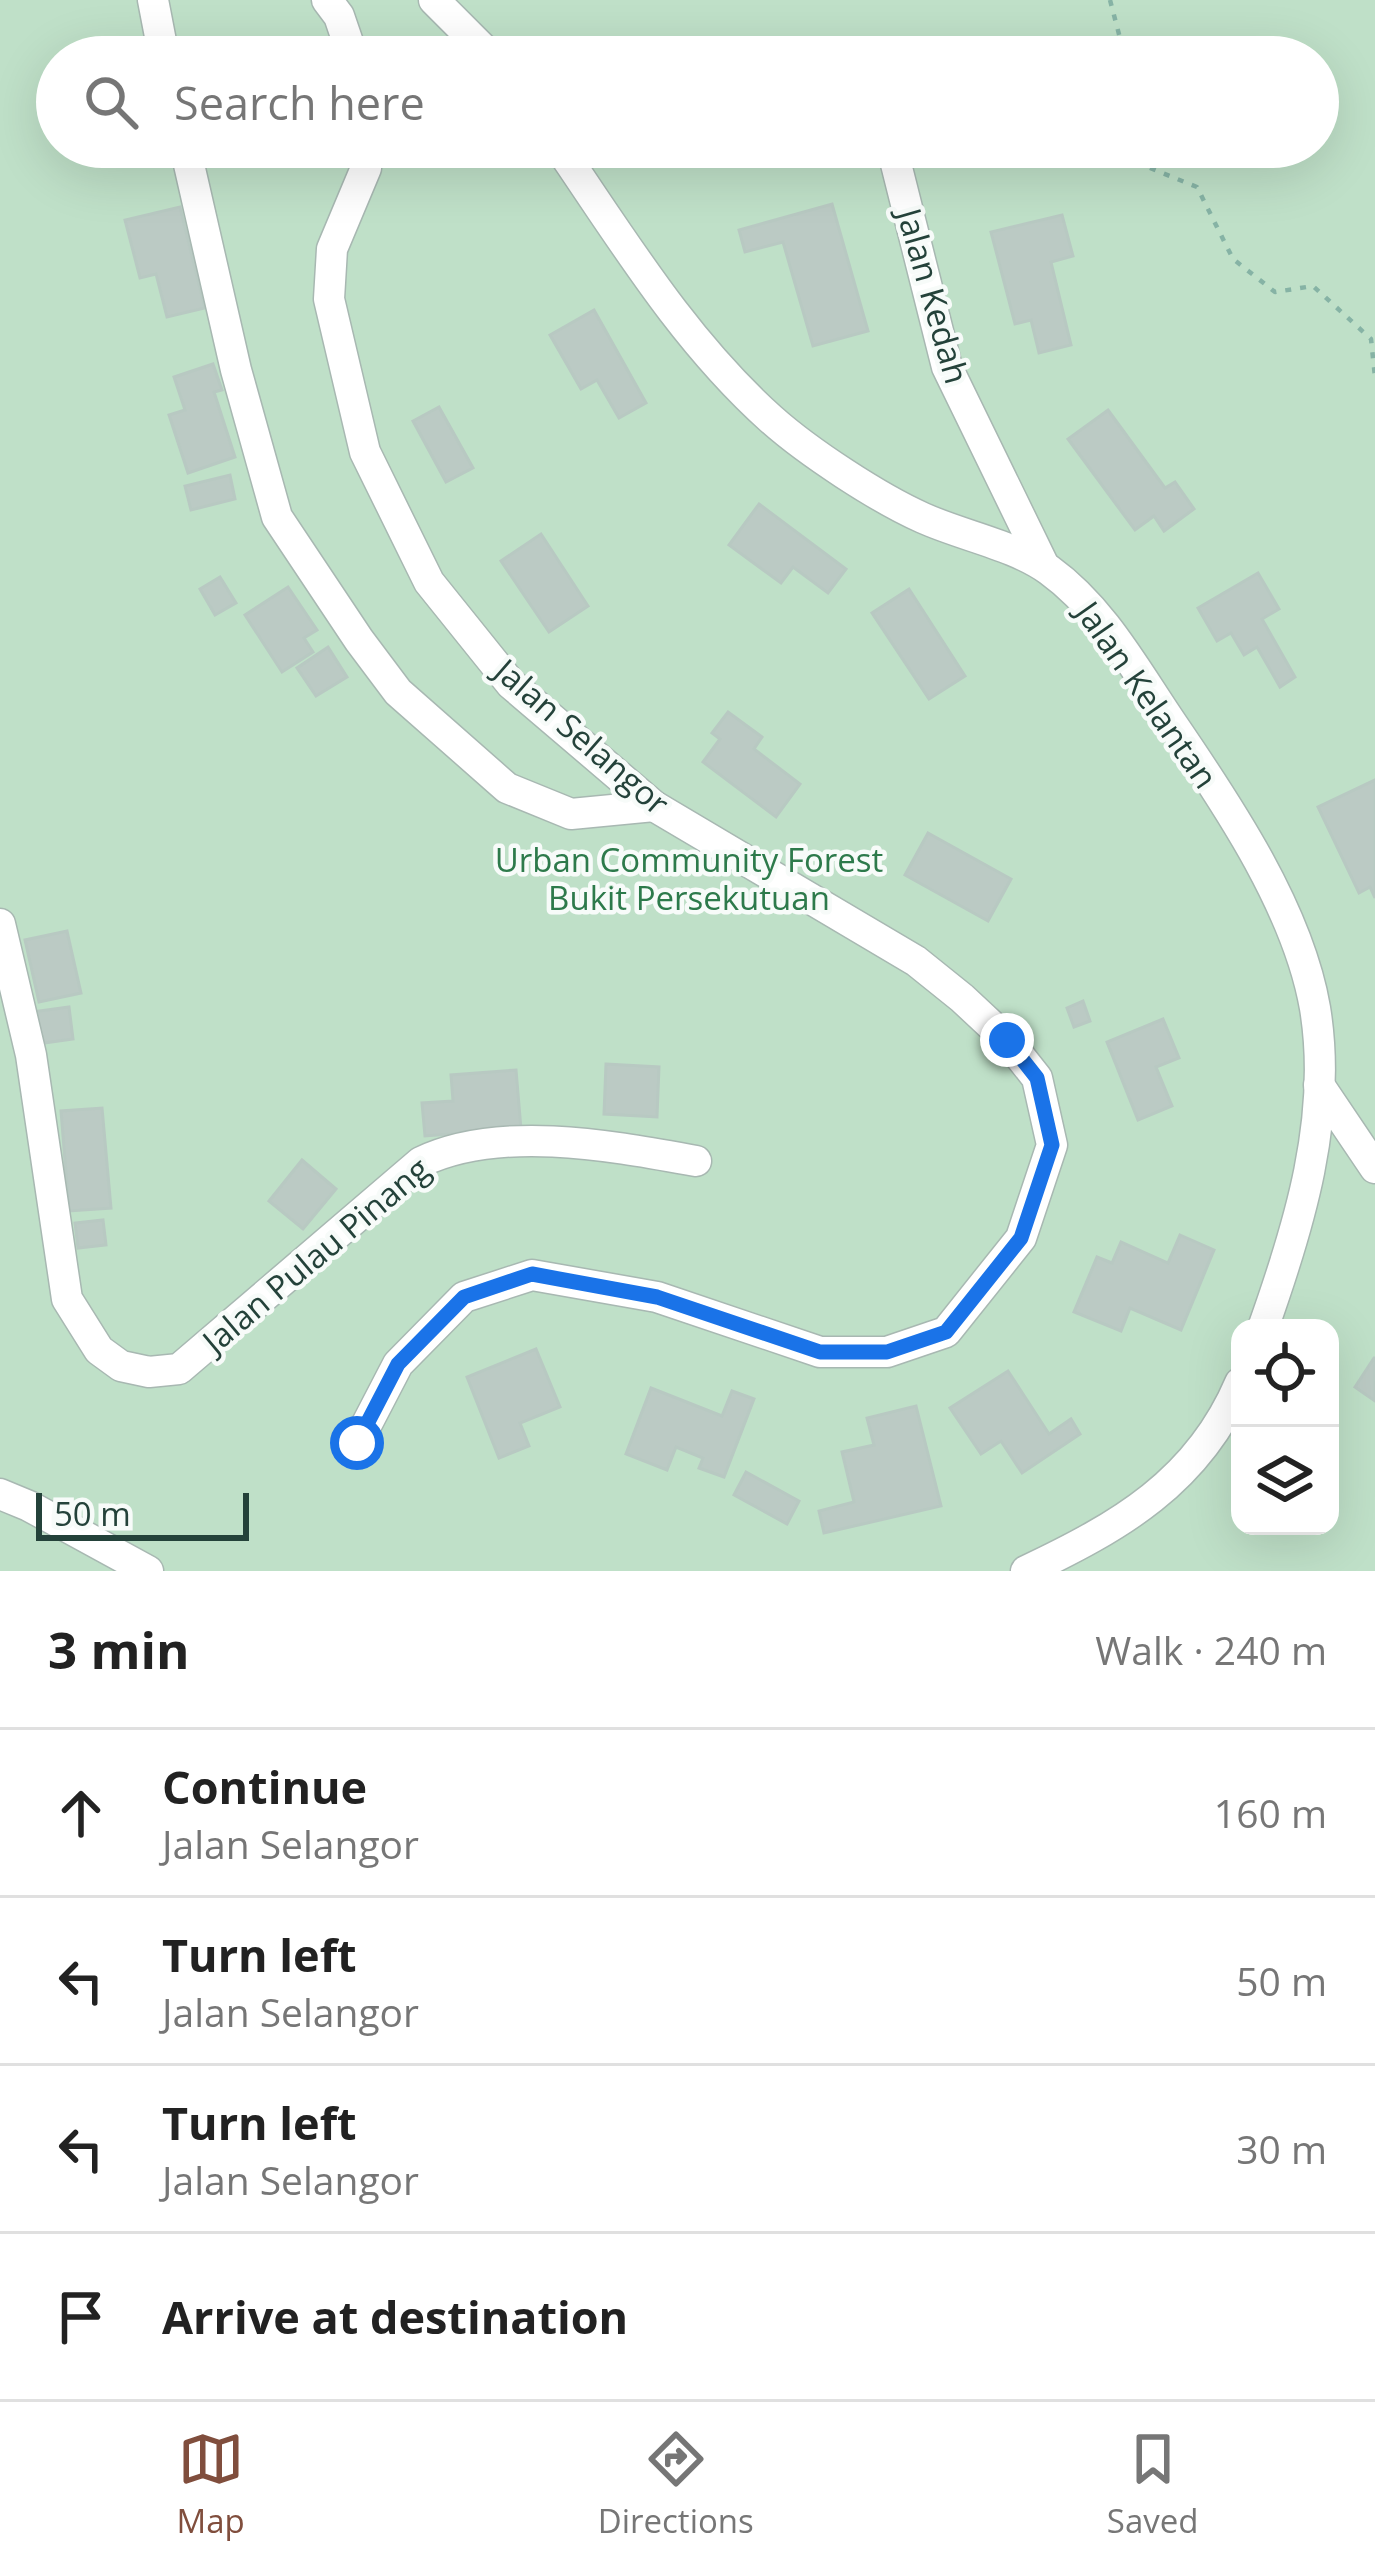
<!DOCTYPE html>
<meta charset="utf-8">
<style>
body{margin:0;font-family:"Open Sans",sans-serif;background:#f2f2f2;color:#222}
.controls{position:absolute;right:36px;bottom:36px;display:grid;overflow:hidden;border-radius:24px;box-shadow:0 12px 48px #0002}
.controls button{width:108px;height:108px;display:grid;place-items:center;padding:0;border:0;border-bottom:3px solid #e0e0e0;background:#fff;color:#222;font:60px sans-serif}
.scale{position:absolute;left:36px;bottom:30px;width:213px;box-sizing:border-box;padding-left:12px;border:6px solid #24423a;border-top:0;font-size:33px;line-height:42px;white-space:nowrap;color:#24423a;-webkit-text-stroke:9px #f7fbf9;paint-order:stroke}
.stop{position:absolute;width:36px;height:36px;margin:-27px;border:9px solid #1a73e8;border-radius:50%;background:#fff}
.stop.end{background:#1a73e8;border-color:#fff;box-shadow:0 3px 12px #0008}
.list{margin:0;padding:0;list-style:none}
h2{display:flex;justify-content:space-between;align-items:center;height:156px;margin:0;padding:0 48px;font-size:51px}
h2 small{font-size:39px;font-weight:400;color:#767676}
.list li{display:grid;grid-template-columns:78px 1fr auto;gap:36px;align-items:center;box-sizing:border-box;height:168px;padding:0 48px;border-top:3px solid #e0e0e0}
.list b{display:block;font-size:45px;white-space:nowrap}
.list p{margin:0;font-size:39px;white-space:nowrap;color:#767676}
.list em{font-size:39px;font-style:normal;color:#767676}
.icon{flex:none;width:66px;height:66px;fill:none;stroke:currentColor;stroke-width:2;stroke-linecap:round;stroke-linejoin:round}
.map{position:relative;flex:none;width:1375px;height:1571px;overflow:hidden}
.search{position:absolute;background:#fff;box-shadow:0 12px 48px #0002;left:36px;right:36px;top:36px;height:132px;display:flex;align-items:center;gap:30px;box-sizing:border-box;padding:0 42px;border-radius:66px;color:#767676;font-size:45px}
.sheet{height:828px;background:#fff}
nav{display:flex;justify-content:space-around;align-items:center;box-sizing:border-box;height:168px;border-top:3px solid #e0e0e0;background:#fff;font-size:33px;color:#767676}
nav a{display:grid;justify-items:center;gap:6px}
nav .on{color:#804e3d}
.map>svg:first-child{display:block}
</style>
<div class="map">
<svg width="1375" height="1571" viewBox="0 0 1375 1571">
<rect width="100%" height="100%" fill="#e6efeb"/>
<path fill="#bfe0c8" fill-rule="evenodd" d="M0,0H1375V1571H0ZM57,57H1318V147H57ZM1240,1328H1330V1526H1240Z"/>
<g fill="#bbcac4" stroke="#b8c9c2" stroke-width="3">
<path d="M832,204L868,331L813,346L783,242L745,252L739,230Z"/>
<path d="M180,207L205,308L167,317L156,274L140,278L125,220Z"/>
<path d="M1062,215L1073,256L1051,262L1071,345L1039,353L1031,320L1015,324L991,232Z"/>
<path d="M594,310L646,403L619,418L597,380L581,389L550,335Z"/>
<path d="M213,364L222,390L214,392L235,457L188,473L169,415L185,410L174,377Z"/>
<path d="M439,407L473,468L446,482L413,421Z"/>
<path d="M1108,410L1165,488L1175,482L1194,509L1164,531L1154,516L1135,530L1068,439Z"/>
<path d="M230,475L235,499L191,510L185,486Z"/>
<path d="M759,504L846,569L828,593L793,567L781,583L729,545Z"/>
<path d="M541,534L588,606L549,632L501,561Z"/>
<path d="M1258,573L1279,609L1262,619L1295,677L1280,687L1257,647L1244,655L1231,633L1217,641L1198,608Z"/>
<path d="M220,577L236,603L215,615L200,589Z"/>
<path d="M288,587L317,630L304,638L313,652L282,672L245,615Z"/>
<path d="M909,589L965,676L929,699L872,613Z"/>
<path d="M328,647L347,677L316,696L297,668Z"/>
<path d="M728,712L762,737L754,749L800,784L776,817L703,762L720,739L712,733Z"/>
<path d="M1375,780V898L1370,887L1359,893L1318,807Z"/>
<path d="M928,833L1011,879L988,921L905,875Z"/>
<path d="M67,931L81,993L39,1002L25,940Z"/>
<path d="M1083,1001L1090,1021L1074,1027L1067,1008Z"/>
<path d="M69,1007L73,1039L37,1044L32,1012Z"/>
<path d="M1163,1019L1179,1058L1156,1067L1172,1106L1138,1120L1107,1042Z"/>
<path d="M606,1064L659,1067L657,1117L604,1114Z"/>
<path d="M516,1070L521,1129L425,1136L422,1103L453,1101L451,1075Z"/>
<path d="M102,1108L111,1208L69,1211L61,1111Z"/>
<path d="M302,1160L336,1189L303,1229L269,1201Z"/>
<path d="M103,1220L106,1245L78,1248L75,1223Z"/>
<path d="M1180,1235L1214,1250L1181,1330L1130,1308L1121,1331L1074,1312L1097,1257L1112,1263L1121,1242L1168,1263Z"/>
<path d="M536,1349L560,1407L520,1423L529,1446L499,1458L467,1377Z"/>
<path d="M1374,1358H1375V1401L1355,1387Z"/>
<path d="M1008,1371L1049,1434L1071,1419L1080,1434L1022,1473L1001,1441L981,1454L950,1408Z"/>
<path d="M651,1388L722,1416L732,1391L754,1399L724,1477L699,1468L703,1458L676,1447L667,1470L626,1454Z"/>
<path d="M916,1406L941,1506L824,1533L819,1511L854,1502L842,1452L874,1445L867,1418Z"/>
<path d="M746,1472L799,1501L787,1524L734,1495Z"/>
</g>
<g fill="none" stroke-linecap="round" stroke-linejoin="round">
<defs>
<g id="minor">
<path d="M153,0L164,57"/>
<path d="M327,0L339,16L353,57"/>
<path d="M434,0L491,57"/>
<path d="M185,147L236,370L277,517L359,640L398,692L507,788L571,814L654,806"/>
<path d="M559,147C624,242 684,341 771,419C808,452 878,498 923,518C963,536 1014,545 1049,570C1103,609 1136,671 1173,725C1229,807 1298,910 1315,1008C1333,1117 1299,1227 1263,1328"/>
<path d="M906,147L893,152L947,367L1044,566"/>
<path d="M0,924L31,1055L67,1299L99,1350L121,1366L149,1372L179,1369L421,1162C500,1124 613,1146 696,1161"/>
<path d="M1319,1085L1375,1168"/>
<path d="M357,1443L398,1364L464,1297L532,1275L657,1297L820,1352H887L946,1332L1021,1238L1052,1145L1037,1078L1007,1040L962,998L916,961L654,806L511,684L429,582L365,452L329,299L332,249L366,168L367,147"/>
<path d="M0,1494L29,1506L148,1571"/>
<path d="M1026,1571C1119,1527 1198,1482 1240,1383"/>
</g>
</defs>
<use href="#minor" stroke="#a8b8b2" stroke-width="33"/>
<g stroke="#86b3a5" stroke-width="4.5" stroke-dasharray="6 9" stroke-linecap="butt">
<path d="M1110,0L1125,57"/>
<path d="M1131,147L1140,164L1197,187L1233,259L1275,292L1313,286L1371,339L1375,377"/>
</g>
<use href="#minor" stroke="#fff" stroke-width="30"/>
</g>
<g fill="none" stroke-linecap="round" stroke-linejoin="round">
<path stroke="#1a73e8" stroke-width="15" d="M357,1443L398,1364L464,1297L532,1274L657,1297L820,1352H887L946,1332L1021,1238L1052,1145L1037,1078L1007,1040"/>
</g>
<g text-anchor="middle" stroke-width="9" stroke-linejoin="round" paint-order="stroke">
<g font-size="33" fill="#24423a" stroke="#f7fbf9">
<text transform="translate(933 296) rotate(74)" y="12">Jalan Kedah</text>
<text transform="translate(1147 695) rotate(55)" y="12">Jalan Kelantan</text>
<text transform="translate(582 737) rotate(41)" y="12">Jalan Selangor</text>
<text transform="translate(316 1255) rotate(-40)" y="12">Jalan Pulau Pinang</text>
</g>
<g font-size="33" fill="#2d7a4b" stroke="#f7fbf9">
<text x="689" y="872">Urban Community Forest<tspan x="689" dy="38">Bukit Persekutuan</tspan></text>
</g>
</g>
</svg>
<div class="controls">
<button><svg class="icon" aria-label="locate" viewBox="0 0 24 24"><circle cx="12" cy="12" r="6"/><path d="M12 2v4M12 18v4M2 12h4M18 12h4"/></svg></button>
<button><svg class="icon" aria-label="layers" viewBox="0 0 24 24"><path d="M12 4l9 5-9 5-9-5zM3 14l9 5 9-5"/></svg></button>
</div>
<div class="scale">50 m</div>
<div class="stop" style="left:357px;top:1443px"></div>
<div class="stop end" style="left:1007px;top:1040px"></div>
<div class="search"><svg class="icon" aria-label="search" viewBox="0 0 24 24"><circle cx="10" cy="10" r="6"/><path d="M15 15l6 6"/></svg>Search here</div>
</div>
<section class="sheet">
<h2>3 min<small>Walk · 240 m</small></h2>
<ul class="list">
<li><svg class="icon" aria-label="ahead" viewBox="0 0 24 24"><path d="M12 20V5M6 11l6-6 6 6"/></svg><div><b>Continue</b><p>Jalan Selangor</p></div><em>160 m</em></li>
<li><svg class="icon" aria-label="left" viewBox="0 0 24 24"><path d="M17 20v-9H6M10 6l-5 5 5 5"/></svg><div><b>Turn left</b><p>Jalan Selangor</p></div><em>50 m</em></li>
<li><svg class="icon" aria-label="left" viewBox="0 0 24 24"><path d="M17 20v-9H6M10 6l-5 5 5 5"/></svg><div><b>Turn left</b><p>Jalan Selangor</p></div><em>30 m</em></li>
<li><svg class="icon" aria-label="arrive" viewBox="0 0 24 24"><path d="M6 21V4h12l-3 4 3 4H6"/></svg><div><b>Arrive at destination</b></div></li>
</ul>
</section>
<nav>
<a class="on"><svg class="icon" aria-label="map" viewBox="0 0 24 24"><path d="M3 6l6-2 6 2 6-2v14l-6 2-6-2-6 2zM9 4v14M15 6v14"/></svg>Map</a>
<a><svg class="icon" aria-label="directions" viewBox="0 0 24 24"><path d="M12 3l9 9-9 9-9-9zM9 14v-3h6M13 9l2 2-2 2"/></svg>Directions</a>
<a><svg class="icon" aria-label="saved" viewBox="0 0 24 24"><path d="M7 4h10v16l-5-4-5 4z"/></svg>Saved</a>
</nav>
